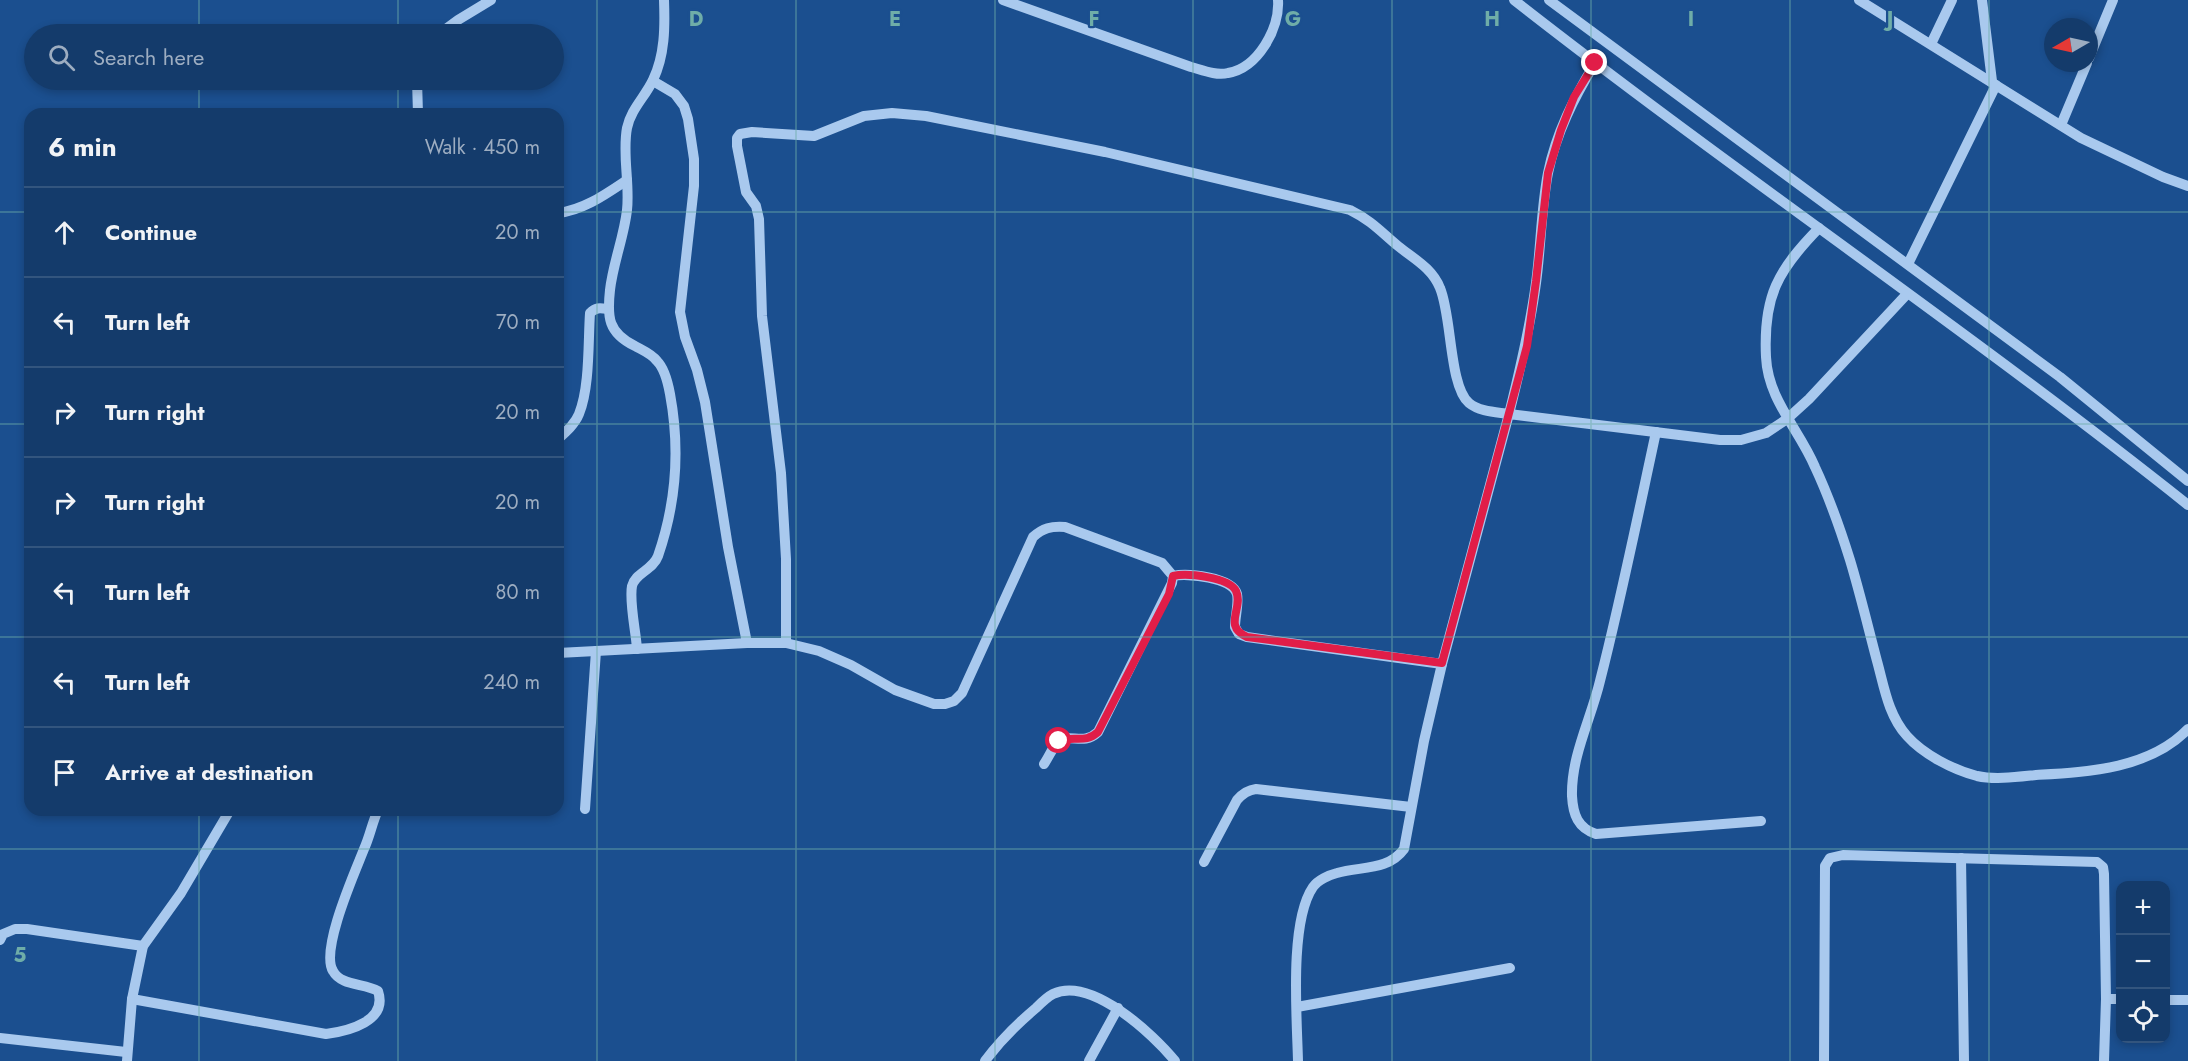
<!DOCTYPE html>
<meta charset="utf-8">
<style>
body{margin:0;font-family:Jost,sans-serif;background:#214673;color:#f1f3f6}
.controls{position:absolute;right:18px;bottom:18px;display:grid;overflow:hidden;border-radius:12px;box-shadow:0 3px 9px #0003}
.controls button{width:54px;height:54px;display:grid;place-items:center;padding:0;border:0;border-bottom:2px solid #33557e;background:#143b6b;color:#f1f3f6;font:30px sans-serif}
.compass{position:absolute;left:2044px;top:18px;width:54px;height:54px;border-radius:50%;background:#143b6b;box-shadow:0 3px 9px #0003;rotate:261deg}
.stop{position:absolute;width:18px;height:18px;margin:-14px;border:4px solid #e11d48;border-radius:50%;background:#fff}
.stop.end{background:#e11d48;border-color:#fff;box-shadow:0 2px 6px #0008}
.list{margin:0;padding:0;list-style:none}
h2{display:flex;justify-content:space-between;align-items:center;height:78px;margin:0;padding:0 24px;font-size:26px}
h2 small{font-size:20px;font-weight:400;color:#9dadc1}
.list li{display:grid;grid-template-columns:39px 1fr auto;gap:18px;align-items:center;box-sizing:border-box;height:90px;padding:0 24px;border-top:2px solid #33557e}
.list b{display:block;font-size:22px;white-space:nowrap}
.list em{font-size:20px;font-style:normal;color:#9dadc1}
.icon{flex:none;width:33px;height:33px;fill:none;stroke:currentColor;stroke-width:2;stroke-linecap:round;stroke-linejoin:round}
.map{position:relative;flex:none;width:2188px;height:1061px;overflow:hidden}
.search{position:absolute;background:#143b6b;box-shadow:0 3px 9px #0003;left:24px;top:24px;width:540px;height:66px;display:flex;align-items:center;gap:15px;box-sizing:border-box;padding:0 21px;border-radius:33px;color:#9dadc1;font-size:22px}
.panel{position:absolute;background:#143b6b;box-shadow:0 3px 9px #0003;left:24px;top:108px;width:540px;height:708px;border-radius:18px}
.map>svg:first-child{display:block}
</style>
<div class="map">
<svg width="2188" height="1061" viewBox="0 0 2188 1061">
<rect width="100%" height="100%" fill="#1b4f8f"/>
<g fill="none" stroke-linecap="round" stroke-linejoin="round">
<g stroke="#a9c9ee" stroke-width="10">
<path d="M1003,0L1191,67C1202,70 1216,76 1228,73C1258,68 1280,28 1278,0"/>
<path d="M1514,0C1735,173 1968,330 2188,505"/>
<path d="M1549,0L2060,377L2188,481"/>
<path d="M1859,0L2081,138L2163,177L2188,186"/>
<path d="M1982,0L1992,81"/>
<path d="M439,34L458,20L491,0"/>
<path d="M1931,44L1952,0"/>
<path d="M2089,58L2113,0"/>
<path d="M417,80L418,114"/>
<path d="M653,81L675,94L684,106L688,119L694,159V186L680,312L685,337L697,370L705,402L728,547L747,643"/>
<path d="M2061,125L2087,63"/>
<path d="M558,213C584,210 606,194 627,180"/>
<path d="M1819,228C1778,270 1763,296 1766,357C1768,400 1799,429 1815,467C1829,497 1840,528 1850,560C1860,593 1868,627 1877,661C1884,686 1888,715 1907,736C1923,754 1953,770 1977,776C1995,780 2017,777 2036,775C2087,772 2150,769 2188,729"/>
<path d="M1908,264L1996,85"/>
<path d="M1656,432C1638,515 1621,599 1600,681C1591,719 1571,756 1572,796C1573,815 1578,828 1596,834L1761,821"/>
<path d="M558,439C566,432 575,424 579,414C590,387 588,342 590,313C596,307 600,308 608,309"/>
<path d="M1173,576C1187,573 1232,577 1237,594C1239,603 1235,617 1235,627L1239,634L1247,637L1442,664"/>
<path d="M786,643V559L781,473L762,316L759,219L756,206L746,192L737,146V138L740,134L752,132L814,136L864,116L892,113L926,116L1105,152L1350,210C1372,221 1380,231 1398,246C1414,259 1432,268 1440,288C1452,316 1449,386 1469,403C1480,412 1496,412 1509,414C1520,370 1530,328 1536,283C1541,247 1541,209 1548,173C1556,133 1574,98 1595,63"/>
<path d="M637,649C636,632 629,602 632,586C635,573 653,570 658,556C676,504 680,448 670,394C668,383 665,369 657,361C652,354 642,350 635,346C608,333 607,317 610,290C613,263 624,237 627,210C630,183 622,154 627,128C631,109 645,97 653,80C665,55 665,27 664,0"/>
<path d="M558,653L747,643H786L819,651L851,665L895,690L934,704H945L954,701L962,693L1033,537C1043,528 1051,526 1065,527L1162,563L1173,576L1172,583L1098,732C1082,747 1069,731 1057,743C1052,749 1048,758 1044,764"/>
<path d="M585,809L596,651"/>
<path d="M1961,858L1964,1061"/>
<path d="M1204,862L1237,800C1243,793 1248,790 1256,789L1411,807"/>
<path d="M0,940L3,934L15,929H27L143,946"/>
<path d="M132,999L326,1034C349,1031 388,1021 378,991C364,983 341,986 333,971C320,950 355,872 364,849C370,836 372,823 378,810"/>
<path d="M2106,999H2120"/>
<path d="M2166,1000H2188"/>
<path d="M1297,1007L1510,968"/>
<path d="M0,1038L126,1052"/>
<path d="M127,1061L132,999L143,946L181,893L230,810"/>
<path d="M985,1061C1000,1041 1017,1024 1036,1008C1041,1003 1047,997 1053,994C1091,976 1153,1034 1175,1061"/>
<path d="M1089,1061L1118,1008"/>
<path d="M1298,1061C1297,1018 1289,922 1313,887C1318,880 1329,875 1337,873C1361,866 1388,871 1404,849L1424,741L1442,664L1509,414L1720,440H1741L1766,433L1787,419L1809,399L1907,294"/>
<path d="M1824,1061L1825,866L1830,858L1843,855L2097,862L2103,867L2104,874L2106,999L2104,1061"/>
</g>
</g>
<g fill="none" stroke-linecap="round" stroke-linejoin="round">
<path stroke="#e11d48" stroke-width="8" d="M1059,741C1074,735 1085,744 1098,732L1169,594L1173,576C1187,573 1229,577 1236,591C1244,608 1222,626 1247,637L1442,663L1527,346L1536,281L1548,173L1561,130L1574,97L1595,63"/>
</g>
<path fill="none" stroke="#6fada8" stroke-width="1.5" stroke-opacity="0.55" d="M199,0V34M398,0V34M597,0V1061M796,0V1061M995,0V1061M1193,0V1061M1392,0V1061M1591,0V1061M1790,0V1061M1989,0V1061M199,80V114M398,80V114M0,212H30M558,212H2188M0,424H30M558,424H2188M0,637H30M558,637H2188M199,810V1061M398,810V1061M0,849H2188"/>
<g font-size="20" text-anchor="middle" font-weight="bold" fill="#6fada8" stroke="#1b4f8f" stroke-width="4.5" stroke-linejoin="round" paint-order="stroke">
<text x="696" y="26">D</text>
<text x="895" y="26">E</text>
<text x="1094" y="26">F</text>
<text x="1293" y="26">G</text>
<text x="1492" y="26">H</text>
<text x="1691" y="26">I</text>
<text x="1890" y="26">J</text>
<text x="20" y="962">5</text>
</g>
</svg>
<div class="controls">
<button>+</button>
<button>−</button>
<button><svg class="icon" aria-label="locate" viewBox="0 0 24 24"><circle cx="12" cy="12" r="6"/><path d="M12 2v4M12 18v4M2 12h4M18 12h4"/></svg></button>
</div>
<svg class="compass" viewBox="-18 -18 36 36"><path d="M0-13l5 13h-10z" fill="#e53935"/><path d="M0 13l5-13h-10z" fill="#9dadc1"/></svg>
<div class="stop" style="left:1059px;top:741px"></div>
<div class="stop end" style="left:1595px;top:63px"></div>
<div class="search"><svg class="icon" aria-label="search" viewBox="0 0 24 24"><circle cx="10" cy="10" r="6"/><path d="M15 15l6 6"/></svg>Search here</div>
<section class="panel">
<h2>6 min<small>Walk · 450 m</small></h2>
<ul class="list">
<li><svg class="icon" aria-label="ahead" viewBox="0 0 24 24"><path d="M12 20V5M6 11l6-6 6 6"/></svg><div><b>Continue</b></div><em>20 m</em></li>
<li><svg class="icon" aria-label="left" viewBox="0 0 24 24"><path d="M17 20v-9H6M10 6l-5 5 5 5"/></svg><div><b>Turn left</b></div><em>70 m</em></li>
<li><svg class="icon" aria-label="right" viewBox="0 0 24 24"><path d="M7 20v-9h11M14 6l5 5-5 5"/></svg><div><b>Turn right</b></div><em>20 m</em></li>
<li><svg class="icon" aria-label="right" viewBox="0 0 24 24"><path d="M7 20v-9h11M14 6l5 5-5 5"/></svg><div><b>Turn right</b></div><em>20 m</em></li>
<li><svg class="icon" aria-label="left" viewBox="0 0 24 24"><path d="M17 20v-9H6M10 6l-5 5 5 5"/></svg><div><b>Turn left</b></div><em>80 m</em></li>
<li><svg class="icon" aria-label="left" viewBox="0 0 24 24"><path d="M17 20v-9H6M10 6l-5 5 5 5"/></svg><div><b>Turn left</b></div><em>240 m</em></li>
<li><svg class="icon" aria-label="arrive" viewBox="0 0 24 24"><path d="M6 21V4h12l-3 4 3 4H6"/></svg><div><b>Arrive at destination</b></div></li>
</ul>
</section>
</div>
